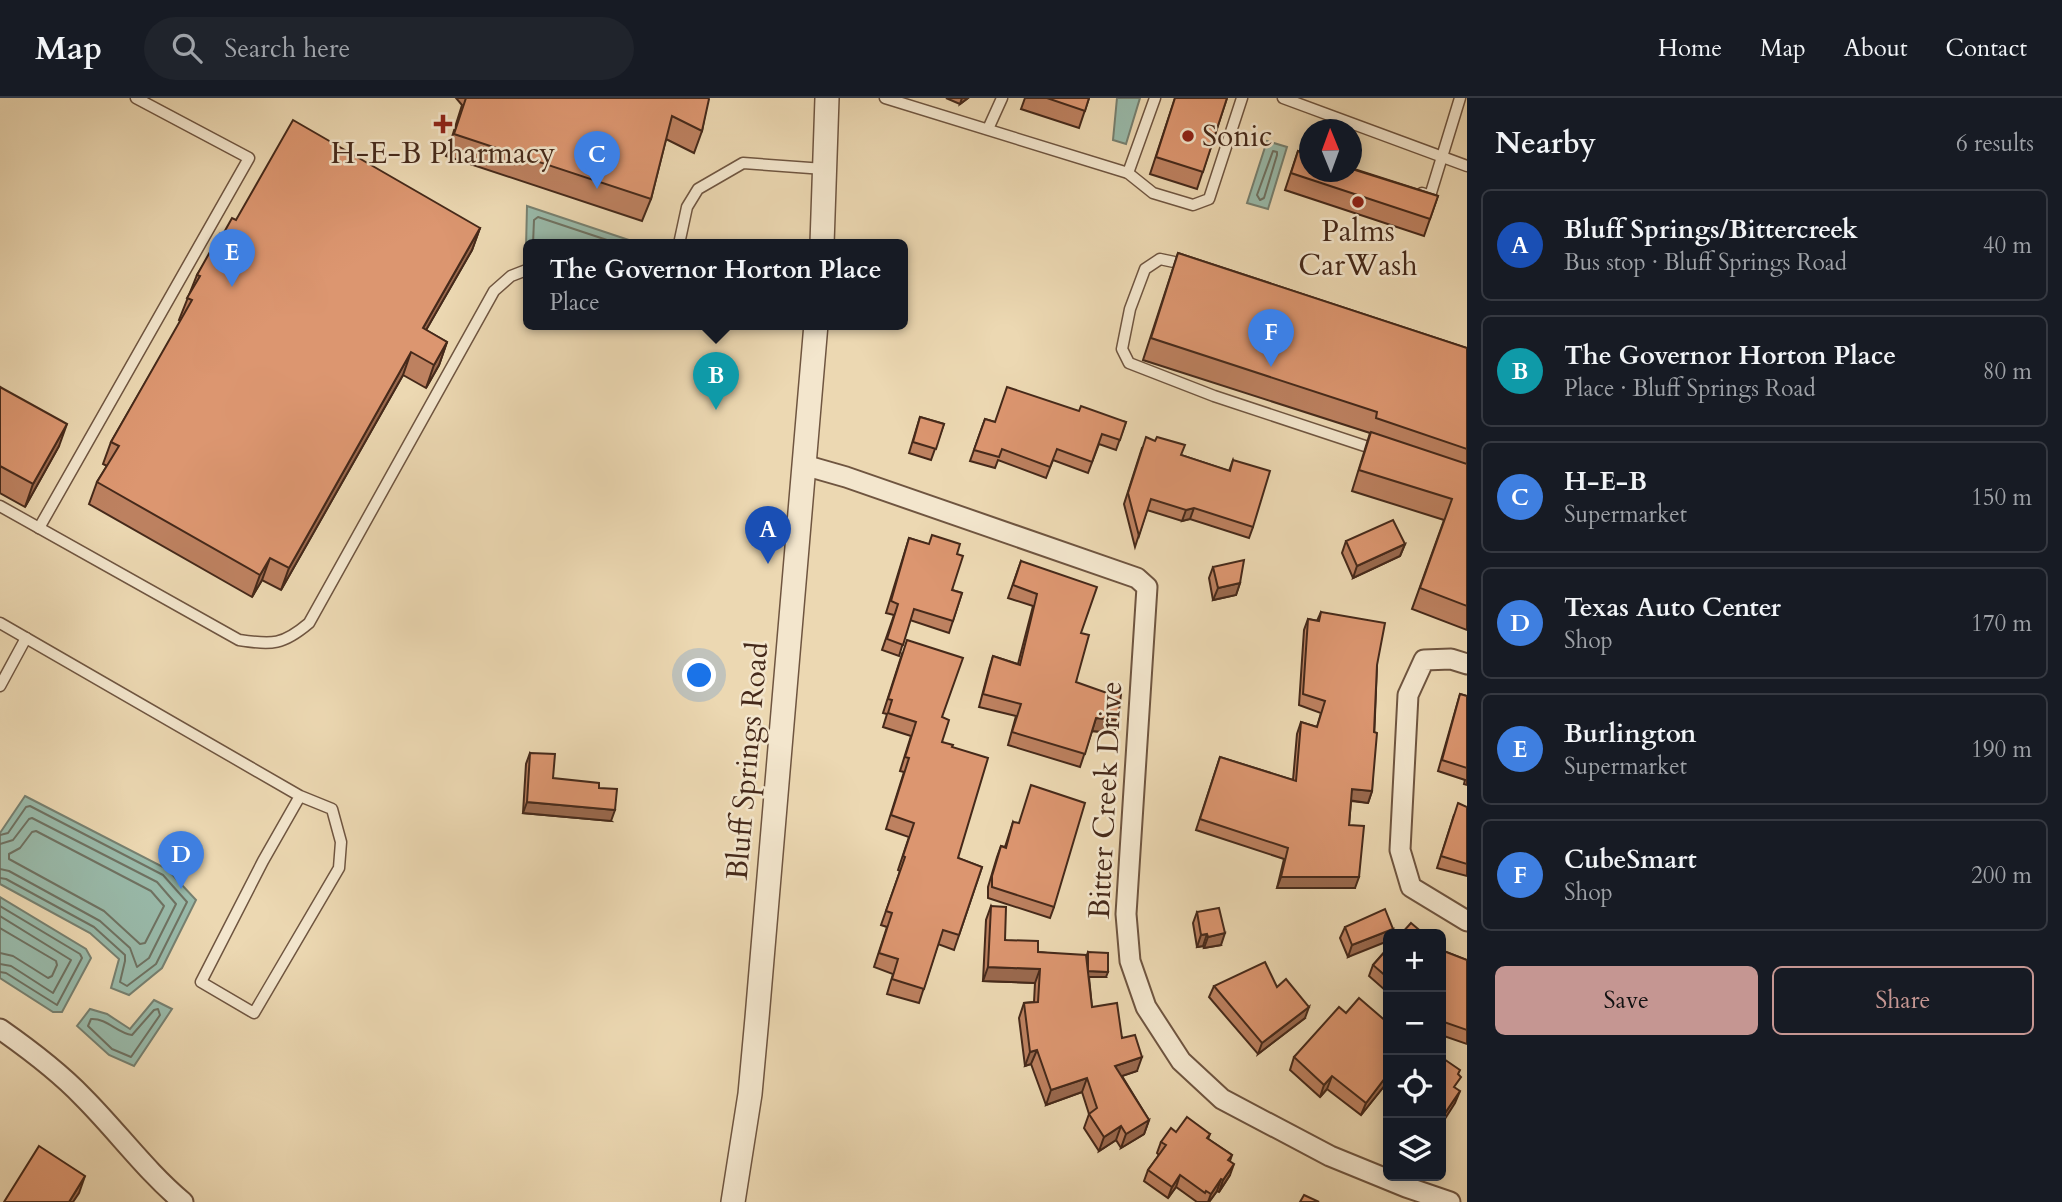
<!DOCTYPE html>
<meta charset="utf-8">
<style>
body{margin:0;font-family:Cardo,serif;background:#20242c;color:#f1f3f6}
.controls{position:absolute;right:21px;bottom:21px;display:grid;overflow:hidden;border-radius:10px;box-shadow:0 4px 18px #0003}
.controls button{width:63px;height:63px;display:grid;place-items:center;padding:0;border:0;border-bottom:2px solid #363941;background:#171b24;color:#f1f3f6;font:35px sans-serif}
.compass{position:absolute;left:1299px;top:21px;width:63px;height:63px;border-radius:50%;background:#171b24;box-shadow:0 4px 18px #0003;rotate:359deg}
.you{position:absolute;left:700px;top:578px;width:24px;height:24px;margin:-18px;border:5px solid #fff;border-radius:50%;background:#1a73e8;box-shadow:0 0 0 10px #1a73e833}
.badge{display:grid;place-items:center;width:46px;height:46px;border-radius:50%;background:#c59692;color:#fff;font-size:23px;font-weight:700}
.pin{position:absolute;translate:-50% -58px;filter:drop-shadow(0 2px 4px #0008)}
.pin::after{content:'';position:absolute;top:37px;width:24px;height:21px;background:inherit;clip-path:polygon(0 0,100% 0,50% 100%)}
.popup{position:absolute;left:523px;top:141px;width:385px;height:91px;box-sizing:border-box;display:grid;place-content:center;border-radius:10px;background:#171b24;filter:drop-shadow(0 2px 5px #0005);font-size:23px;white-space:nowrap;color:#9ea1a6}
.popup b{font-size:26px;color:#f1f3f6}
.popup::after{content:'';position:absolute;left:50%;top:100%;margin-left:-14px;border:14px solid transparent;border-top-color:#171b24}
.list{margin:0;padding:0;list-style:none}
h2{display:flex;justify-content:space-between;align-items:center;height:91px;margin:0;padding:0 28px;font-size:30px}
h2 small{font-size:23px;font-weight:400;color:#9ea1a6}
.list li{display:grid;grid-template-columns:46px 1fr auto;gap:21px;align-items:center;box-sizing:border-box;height:112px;margin:0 14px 14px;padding:0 14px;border:2px solid #363941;border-radius:10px}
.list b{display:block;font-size:26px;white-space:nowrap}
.list p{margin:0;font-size:23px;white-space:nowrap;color:#9ea1a6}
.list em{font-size:23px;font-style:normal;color:#9ea1a6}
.actions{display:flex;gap:14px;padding:21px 28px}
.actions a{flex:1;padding:16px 0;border:2px solid #c59692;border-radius:10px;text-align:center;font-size:24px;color:#c59692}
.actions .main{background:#c59692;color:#111}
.icon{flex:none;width:38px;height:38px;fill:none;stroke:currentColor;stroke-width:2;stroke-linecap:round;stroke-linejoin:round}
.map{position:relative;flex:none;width:1467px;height:1104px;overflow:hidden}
header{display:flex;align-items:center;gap:42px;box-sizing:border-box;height:98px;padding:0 35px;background:#171b24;border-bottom:2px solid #363941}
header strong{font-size:33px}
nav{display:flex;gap:38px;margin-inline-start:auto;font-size:24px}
.search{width:490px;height:63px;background:#20242c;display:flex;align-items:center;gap:18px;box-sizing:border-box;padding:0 24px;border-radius:38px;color:#9ea1a6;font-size:26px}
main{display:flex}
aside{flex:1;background:#171b24}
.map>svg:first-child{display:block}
</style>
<header>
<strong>Map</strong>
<div class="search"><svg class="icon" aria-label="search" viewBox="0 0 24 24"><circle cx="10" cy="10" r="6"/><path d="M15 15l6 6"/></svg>Search here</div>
<nav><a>Home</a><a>Map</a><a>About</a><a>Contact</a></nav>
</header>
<main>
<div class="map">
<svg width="1467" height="1104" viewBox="0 0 1467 1104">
<rect width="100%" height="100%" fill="#ecd8b2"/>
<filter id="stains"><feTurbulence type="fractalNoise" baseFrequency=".00286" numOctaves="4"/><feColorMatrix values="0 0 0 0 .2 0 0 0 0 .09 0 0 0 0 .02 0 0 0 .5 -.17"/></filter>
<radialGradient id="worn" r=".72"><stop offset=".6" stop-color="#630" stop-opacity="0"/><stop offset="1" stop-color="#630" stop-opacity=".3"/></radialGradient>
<g fill="#99baaa" stroke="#778070" stroke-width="2">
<path d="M1117,0H1140L1126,46L1113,42Z"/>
<path d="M1267,43L1287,49L1268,111L1247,105Z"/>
<path d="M527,108L629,142L626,146H529V150H526Z"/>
<path d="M25,698L167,771L196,802L162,870L129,897L111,890L119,861L90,835L0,786V735Z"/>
<path d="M0,799L86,851L91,860L62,914H53L0,880Z"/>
<path d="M154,902L172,911L134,968L109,957L77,928L90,911L107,916L130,931Z"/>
</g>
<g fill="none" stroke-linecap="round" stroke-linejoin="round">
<g stroke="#6f7262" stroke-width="2">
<path d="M1273,53L1277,54V57L1264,100L1260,102L1257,97Z"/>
<path d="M533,146L534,122L538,119L619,146"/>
<path d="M36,733L151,793L164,808L145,845L140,846L104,813L9,761V756L20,750L32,734Z"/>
<path d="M0,737L8,735L26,709L30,708L163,777L187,804L156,866L127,888L120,884L125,863V857L94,829L6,781L0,780"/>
<path d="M0,746L13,742L29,721L32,720L157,784L176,806L149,860L137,869L130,850L100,823L9,773L0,771"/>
<path d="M0,808L80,856L82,860L57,907L6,875L0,874"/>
<path d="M0,818L71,862L53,895L11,868L0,866"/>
<path d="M0,830L56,863L57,867L52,878L48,880L13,858L0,855"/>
<path d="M158,911L160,917L131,959L112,951L88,928L91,921C107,920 117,935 132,937L154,912Z"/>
</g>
<defs>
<g id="service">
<path d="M885,0L1128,75L1153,95L1193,107L1209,101L1242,0"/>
<path d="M1283,0L1467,68"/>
<path d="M988,31L1002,0"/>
<path d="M1128,75L1155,0"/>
<path d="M1422,95L1430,98L1460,0"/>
<path d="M679,146L687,109L698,91L743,65L824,71"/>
<path d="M1188,167L1160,161L1145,171L1130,211L1122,251L1129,265L1214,298L1377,352"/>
<path d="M0,408L239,542C273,547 283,547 309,525L494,193L511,178L529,171"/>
<path d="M39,430L249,60L136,0"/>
<path d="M0,525L300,698L332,711L341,744L339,770L254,915L201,884L263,763L300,698"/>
<path d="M0,588L26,540"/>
</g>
<g id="minor">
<path d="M804,367L846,379L1137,480L1147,489L1126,816L1130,863L1146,909L1181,963L1222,1001L1330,1058L1406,1089L1450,1104"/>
<path d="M1467,566L1451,561L1424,562L1408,597L1400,752L1411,789L1467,823"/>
<path d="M0,931C30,952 58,973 83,999C117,1033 146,1073 183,1104"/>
</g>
<g id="tertiary">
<path d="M822,146L827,0"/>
<path d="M733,1104L750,996L757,920L816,226"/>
</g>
</defs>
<use href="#service" stroke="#6f5540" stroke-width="13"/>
<use href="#minor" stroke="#6f5540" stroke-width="23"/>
<use href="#tertiary" stroke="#6f5540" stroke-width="26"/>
<use href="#service" stroke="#f3e6cd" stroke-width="10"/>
<use href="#minor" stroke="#f3e6cd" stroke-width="19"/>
<use href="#tertiary" stroke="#f3e6cd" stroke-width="23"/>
</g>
<g fill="#bd8160" stroke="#45291a" stroke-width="2">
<path d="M456,0H708L702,33L694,55L666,41L651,101L642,123L446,58L462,7Z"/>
<path d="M946,0H968L960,6Z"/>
<path d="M1025,0H1089L1079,30L1021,11Z"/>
<path d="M1175,0H1227L1197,91L1150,76Z"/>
<path d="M1298,53L1438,98L1424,138L1285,92Z"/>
<path d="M236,122L480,130L472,152L426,232L447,244L439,267L426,290L403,277L281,492L262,482L252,499L89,406L97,384L107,368L103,366L111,344L181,223L179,222L197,177L222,138Z"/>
<path d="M1178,155L1467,250V532L1412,511L1444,422L1352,393L1370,335L1143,262Z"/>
<path d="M0,289L59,348L25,409L0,395Z"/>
<path d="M1079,313L1126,324L1116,352L1099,346L1088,375L1053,362L1046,380L998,362L995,370L970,363L985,321L995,324Z"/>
<path d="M920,319L944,326L931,362L909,355Z"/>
<path d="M1142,350L1181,357L1229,373L1233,362L1253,429L1249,440L1190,421L1182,423L1147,412L1135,449L1124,406Z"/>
<path d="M909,440L957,456L952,492L962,495L949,535L910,522L899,558L882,552L894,517L886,515Z"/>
<path d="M1346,443L1405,446L1400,458L1353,480L1342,455Z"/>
<path d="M1021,463L1081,535L1076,584L1114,635L1092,633L1080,669L1008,647L1016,618L979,609L989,571L993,558L1018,566L1033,508L1008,500Z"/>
<path d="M1213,469L1240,485L1236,497L1213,502L1209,480Z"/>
<path d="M1321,514L1377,567L1372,693L1368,705L1351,703L1349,727L1355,790H1277L1284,761L1196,732L1220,659L1293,682L1297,636L1301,624L1317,629L1321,615L1299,607L1304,532L1308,521L1317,523Z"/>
<path d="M902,556L942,619V644L952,649L958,760L982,769L954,852L938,846L919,905L887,896L893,876L874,869L887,829L881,827L900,773L898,772L909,739L886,731L904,674L900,673L911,638L883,629L887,616L883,615Z"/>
<path d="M1460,596L1467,598V687L1464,686L1465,682L1438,673Z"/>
<path d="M530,655L553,680L611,723L523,715L526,666Z"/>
<path d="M1467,709V778L1437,770L1454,717Z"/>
<path d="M1013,724L1054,809L1050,820L988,800V789L997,759L1001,748L1005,749Z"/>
<path d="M991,808L1005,842L1038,854L1086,859L1088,854L1106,879H1089L1092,909L1122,940L1137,973L1122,978L1149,1022L1144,1036L1121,1050L1116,1042L1099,1053L1084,1030L1089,1016L1082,994L1046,1007L1031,966L1025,968L1019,920L1024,905L1034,904L1035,885L983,883L986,822Z"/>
<path d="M1197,814L1221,847L1204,850L1203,848L1197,849L1193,825Z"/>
<path d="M1345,829L1393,831L1391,836H1388L1348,859L1340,840Z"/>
<path d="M1388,850V891L1386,893L1369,878L1373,867Z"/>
<path d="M1441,852L1467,862V946L1441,937Z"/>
<path d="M1214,888L1277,889L1305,920L1258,956L1209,899Z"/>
<path d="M1346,915L1388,925V990L1385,987L1361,1017L1327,991L1320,999L1290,972L1294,959Z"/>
<path d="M1176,1034L1210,1036L1208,1041L1232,1057L1230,1063V1077L1219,1094L1217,1093L1209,1104H1197L1176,1089L1168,1100L1144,1083L1148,1072L1159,1057L1157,1055L1161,1044Z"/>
</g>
<g fill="#9a694e" stroke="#45291a" stroke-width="2">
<path d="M962,0H968L960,6Z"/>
<path d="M480,130L472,152L414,253L423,230Z"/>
<path d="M447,244L439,267L426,290L434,267Z"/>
<path d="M411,254L403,277L281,492L289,470Z"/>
<path d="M67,326L59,348L25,409L33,386Z"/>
<path d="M1194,410L1190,421L1182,423L1186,412Z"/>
<path d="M1405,446L1400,458L1353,480L1357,468Z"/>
<path d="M270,460L262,482L252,499L260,477Z"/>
<path d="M1240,485L1236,497L1213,502L1218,490Z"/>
<path d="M1096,620L1118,622L1114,635L1092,633Z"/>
<path d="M1352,691L1372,693L1368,705L1348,702Z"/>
<path d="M527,704L615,712L611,723L523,715Z"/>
<path d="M1281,779H1359L1355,790H1277Z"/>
<path d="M1393,831L1391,836H1388V843L1348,859L1352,847Z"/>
<path d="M1225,835L1221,847L1204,850L1208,839Z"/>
<path d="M1207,836L1203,848L1197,849L1201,837Z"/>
<path d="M988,869L1040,871L1035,885L983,883Z"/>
<path d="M1088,873L1108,874L1106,879H1086Z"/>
<path d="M1309,909L1305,920L1258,956L1262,945Z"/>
<path d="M1037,952L1031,966L1025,968L1030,954Z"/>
<path d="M1142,959L1137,973L1110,982L1115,968Z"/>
<path d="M1388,976L1385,987L1361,1017L1366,1005Z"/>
<path d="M1332,978L1327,991L1320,999L1324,987Z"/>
<path d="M1087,980L1082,994L1046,1007L1051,992Z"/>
<path d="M1460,993L1455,1005L1441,1027V1021Z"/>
<path d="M1149,1022L1144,1036L1121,1050L1126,1036Z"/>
<path d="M1121,1028L1116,1042L1099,1053L1104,1039Z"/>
<path d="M1234,1066L1230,1077L1219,1094L1223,1082Z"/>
<path d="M1180,1077L1176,1089L1168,1100L1172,1089Z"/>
<path d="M85,1078L79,1095L73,1104H69Z"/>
<path d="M1221,1081L1217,1093L1209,1104H1208L1211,1096Z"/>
</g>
<g fill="#dc9670" stroke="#45291a" stroke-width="2">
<path d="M466,0H708L709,1L702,33L672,18L651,101L454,36Z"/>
<path d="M1047,0H1089L1085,13Z"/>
<path d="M1175,0H1227L1203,74L1156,59Z"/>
<path d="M293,22L480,130L423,230L447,244L434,267L411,254L289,470L270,460L260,477L97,384L119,348L111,344L192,202L187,200L200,178L197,177L220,136L222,138L232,120L236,122Z"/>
<path d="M1298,53L1310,57V74H1352V71L1438,98L1430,121L1291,75Z"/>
<path d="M1178,155L1467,250V351L1376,320L1377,314L1151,240Z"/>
<path d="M0,289L67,326L33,386L0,368Z"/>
<path d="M1007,289L1079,313L1081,308L1126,324L1120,342L1102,336L1092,364L1057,351L1050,369L1002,351L999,359L974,352L985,321L995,324Z"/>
<path d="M920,319L944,326L936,351L913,344Z"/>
<path d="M1371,334L1467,366V508L1420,490L1452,401L1359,372Z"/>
<path d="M1146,339L1155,343L1157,339L1185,347L1181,357L1230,373L1233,362L1270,373L1253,429L1194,410L1186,412L1151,401L1139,438L1128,395Z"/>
<path d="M1393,422L1405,446L1357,468L1346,443Z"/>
<path d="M932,437L960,446L957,456L963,458L952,492L962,495L953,523L914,511L903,547L887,541L898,506L891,503L909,440L929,446Z"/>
<path d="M1244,462L1240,485L1218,490L1213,469Z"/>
<path d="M1021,463L1097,489L1081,535L1089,537L1076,584L1107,595L1121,596L1118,622L1096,620L1085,656L1012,634L1021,606L983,596L993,558L1020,567L1037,496L1013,487Z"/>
<path d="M1321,514L1385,525L1377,567L1374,634L1377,635L1372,693L1352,691L1349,727L1364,728L1359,779H1281L1288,750L1200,721L1220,659L1296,683L1301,624L1317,629L1325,603L1303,596L1308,521L1319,523Z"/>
<path d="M907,542L963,560L942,619L949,622L942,644L953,647L952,649L988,660L958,760L982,769L959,837L943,832L924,891L892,881L898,861L879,855L892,815L886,813L905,759L903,758L914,725L891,717L909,660L905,659L916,624L888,615L892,602L888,601Z"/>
<path d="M1460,596L1467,598V670L1442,662Z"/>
<path d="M530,655L555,656L553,680L599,685V690L617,691L615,712L527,704Z"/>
<path d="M1031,687L1085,705L1054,809L992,789V778L1001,748L1006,750L1013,724L1019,725Z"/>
<path d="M1458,705L1467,709V766L1441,758Z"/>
<path d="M991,808L1006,809L1005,842L1038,843V854L1086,857L1092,909L1117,905L1122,940L1135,937L1142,959L1115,968L1149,1022L1126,1036L1121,1028L1104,1039L1089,1016L1097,1010L1087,980L1051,992L1037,952L1030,954L1024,905L1038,904L1040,871L988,869Z"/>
<path d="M1219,810L1225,835L1208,839L1207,836L1201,837L1197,814Z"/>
<path d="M1385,811L1393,831L1352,847L1345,829Z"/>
<path d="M1411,825L1424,836H1401Z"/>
<path d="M1388,850V880L1373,867Z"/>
<path d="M1441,852L1467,862V932L1441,923Z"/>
<path d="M1088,854L1108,855V874L1088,873Z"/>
<path d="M1265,864L1277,889L1286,881L1309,909L1262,945L1214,888Z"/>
<path d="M1359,900L1388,925V976L1366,1005L1332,978L1324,987L1294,959L1339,909L1346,915Z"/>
<path d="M1441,959L1460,972L1458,976L1461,979L1454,989L1460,993L1441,1021Z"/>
<path d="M1187,1019L1210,1036L1207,1040L1232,1057L1228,1062L1234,1066L1223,1082L1221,1081L1211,1096L1206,1093L1205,1095L1180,1077L1172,1089L1148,1072L1166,1047L1161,1044L1171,1030L1176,1034Z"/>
<path d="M39,1048L85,1078L69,1104H4Z"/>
<path d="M1304,1097L1319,1104H1300Z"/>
</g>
<g fill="#8f2418" stroke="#f3e6cd" stroke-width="2.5">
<path d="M439.5 15.5h7v7h7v7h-7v7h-7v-7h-7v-7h7z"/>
<circle cx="1188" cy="38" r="7"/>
<circle cx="1358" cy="104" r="7"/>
</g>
<g text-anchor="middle" stroke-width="5" stroke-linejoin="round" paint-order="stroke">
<g font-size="30" fill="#45291a" stroke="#f3e6cd">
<text x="1202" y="48" text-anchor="start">Sonic</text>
<text x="443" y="65">H-E-B Pharmacy</text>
<text x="1358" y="143">Palms<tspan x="1358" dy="34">CarWash</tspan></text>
</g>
<g font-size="30" fill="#45291a" stroke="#f3e6cd">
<text transform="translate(747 663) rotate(-85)" y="10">Bluff Springs Road</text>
<text transform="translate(1105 702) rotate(-87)" y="10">Bitter Creek Drive</text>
</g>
</g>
<rect width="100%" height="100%" filter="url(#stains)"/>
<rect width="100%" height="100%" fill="url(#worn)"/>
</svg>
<div class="controls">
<button>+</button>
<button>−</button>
<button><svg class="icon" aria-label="locate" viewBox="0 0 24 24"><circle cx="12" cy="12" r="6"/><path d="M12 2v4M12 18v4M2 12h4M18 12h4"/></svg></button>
<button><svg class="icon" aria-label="layers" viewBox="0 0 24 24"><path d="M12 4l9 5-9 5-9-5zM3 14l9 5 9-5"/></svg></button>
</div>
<svg class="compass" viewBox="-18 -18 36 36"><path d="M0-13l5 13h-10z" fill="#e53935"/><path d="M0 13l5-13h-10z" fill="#9ea1a6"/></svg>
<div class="you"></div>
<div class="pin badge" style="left:768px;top:466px;background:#1a4fb4">A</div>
<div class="pin badge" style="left:716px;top:312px;background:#0f9aa8">B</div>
<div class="popup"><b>The Governor Horton Place</b>Place</div>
<div class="pin badge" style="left:597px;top:91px;background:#3f7fe0">C</div>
<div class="pin badge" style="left:181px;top:791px;background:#3f7fe0">D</div>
<div class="pin badge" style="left:232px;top:189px;background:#3f7fe0">E</div>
<div class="pin badge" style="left:1271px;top:269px;background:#3f7fe0">F</div>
</div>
<aside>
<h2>Nearby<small>6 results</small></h2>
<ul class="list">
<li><span class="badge" style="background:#1a4fb4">A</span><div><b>Bluff Springs/Bittercreek</b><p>Bus stop · Bluff Springs Road</p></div><em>40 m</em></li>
<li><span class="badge" style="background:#0f9aa8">B</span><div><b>The Governor Horton Place</b><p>Place · Bluff Springs Road</p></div><em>80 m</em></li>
<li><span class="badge" style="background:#3f7fe0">C</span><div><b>H-E-B</b><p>Supermarket</p></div><em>150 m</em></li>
<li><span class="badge" style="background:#3f7fe0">D</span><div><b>Texas Auto Center</b><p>Shop</p></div><em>170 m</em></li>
<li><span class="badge" style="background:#3f7fe0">E</span><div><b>Burlington</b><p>Supermarket</p></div><em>190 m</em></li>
<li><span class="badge" style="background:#3f7fe0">F</span><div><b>CubeSmart</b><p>Shop</p></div><em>200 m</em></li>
</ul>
<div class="actions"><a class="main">Save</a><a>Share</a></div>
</aside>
</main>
